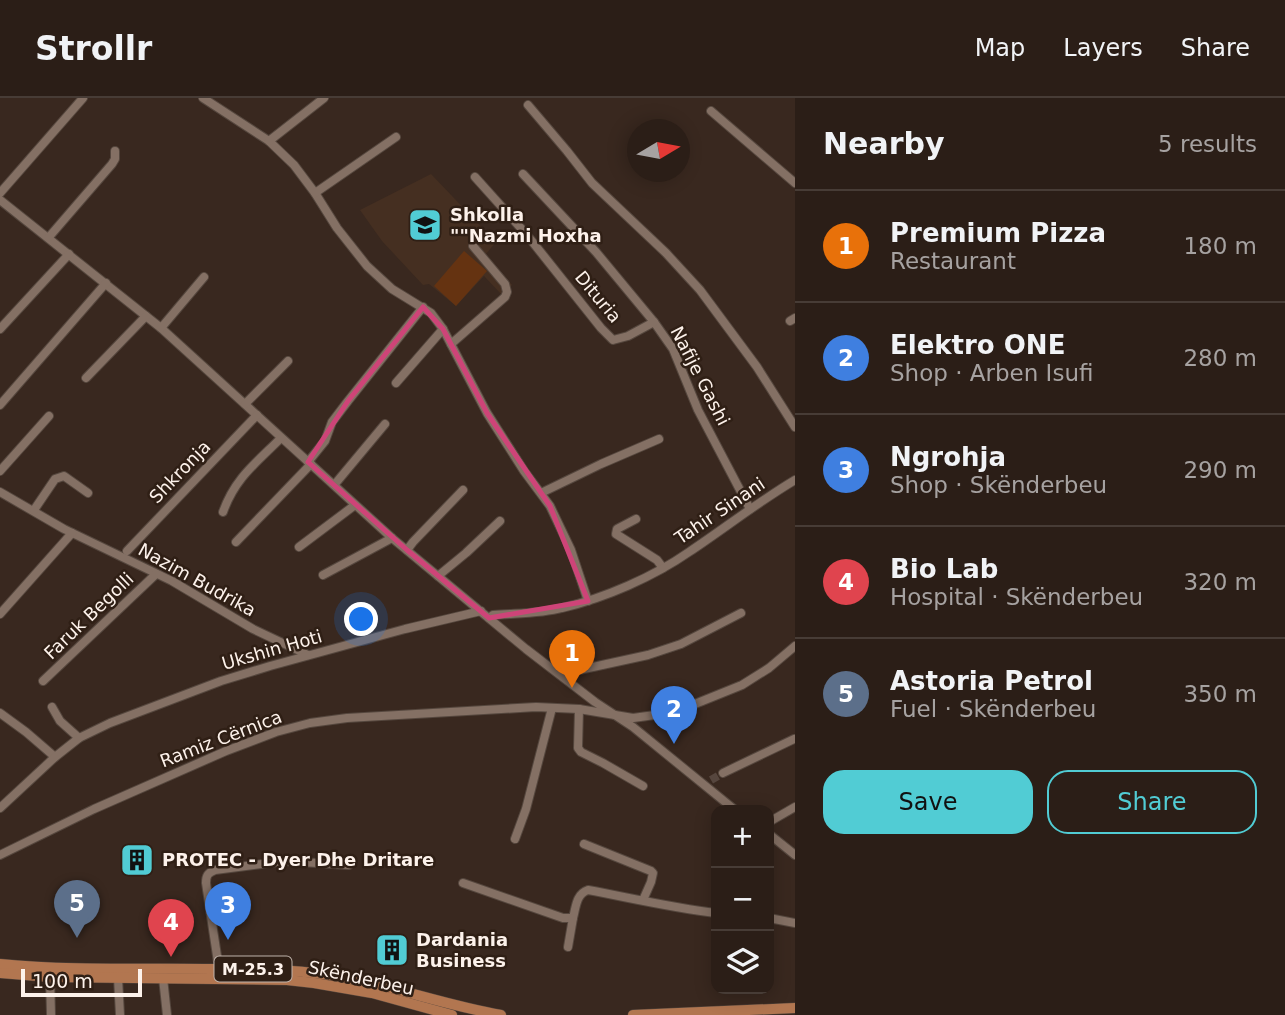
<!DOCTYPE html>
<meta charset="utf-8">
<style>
body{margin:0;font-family:"DejaVu Sans",sans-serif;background:#332720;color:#f1f3f6}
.controls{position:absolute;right:21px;bottom:21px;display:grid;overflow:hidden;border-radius:14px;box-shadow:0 4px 18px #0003}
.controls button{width:63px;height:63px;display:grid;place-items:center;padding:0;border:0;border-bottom:2px solid #473c36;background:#2b1e17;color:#f1f3f6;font:35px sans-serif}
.compass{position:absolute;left:627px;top:21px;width:63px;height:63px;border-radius:50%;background:#2b1e17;box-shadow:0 4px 18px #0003;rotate:80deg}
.scale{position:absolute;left:21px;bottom:18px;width:121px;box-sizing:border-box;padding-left:7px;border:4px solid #fdf2eb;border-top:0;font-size:19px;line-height:24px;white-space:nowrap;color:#fdf2eb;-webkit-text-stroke:5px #2f1f15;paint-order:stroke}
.you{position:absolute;left:362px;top:522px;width:24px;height:24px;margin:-18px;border:5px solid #fff;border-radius:50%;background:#1a73e8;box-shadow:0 0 0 10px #1a73e833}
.badge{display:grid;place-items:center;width:46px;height:46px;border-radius:50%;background:#51ccd4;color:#fff;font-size:23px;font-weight:700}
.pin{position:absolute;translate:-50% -58px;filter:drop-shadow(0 2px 4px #0008)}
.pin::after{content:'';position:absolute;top:37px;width:24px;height:21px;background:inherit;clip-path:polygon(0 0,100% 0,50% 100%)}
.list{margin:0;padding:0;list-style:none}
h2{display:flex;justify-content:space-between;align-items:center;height:91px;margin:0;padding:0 28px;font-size:30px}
h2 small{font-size:23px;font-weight:400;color:#a6a2a1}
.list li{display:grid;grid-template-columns:46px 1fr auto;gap:21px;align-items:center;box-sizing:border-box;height:112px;padding:0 28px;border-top:2px solid #473c36}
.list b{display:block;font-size:26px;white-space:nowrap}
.list p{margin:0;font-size:23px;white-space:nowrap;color:#a6a2a1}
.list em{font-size:23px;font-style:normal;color:#a6a2a1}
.actions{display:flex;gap:14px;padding:21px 28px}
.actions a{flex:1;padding:16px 0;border:2px solid #51ccd4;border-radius:21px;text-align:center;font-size:24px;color:#51ccd4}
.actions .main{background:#51ccd4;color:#111}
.icon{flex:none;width:38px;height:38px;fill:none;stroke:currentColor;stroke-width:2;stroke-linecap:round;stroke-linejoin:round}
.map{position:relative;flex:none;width:795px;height:917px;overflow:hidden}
header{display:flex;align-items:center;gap:42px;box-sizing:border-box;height:98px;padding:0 35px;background:#2b1e17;border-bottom:2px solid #473c36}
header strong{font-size:33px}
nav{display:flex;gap:38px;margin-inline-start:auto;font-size:24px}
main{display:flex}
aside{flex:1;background:#2b1e17}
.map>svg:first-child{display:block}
</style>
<header>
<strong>Strollr</strong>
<nav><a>Map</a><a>Layers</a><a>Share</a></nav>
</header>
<main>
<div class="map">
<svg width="795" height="917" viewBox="0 0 795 917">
<rect width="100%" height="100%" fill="#39281f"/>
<path fill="#452f21" d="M431,76L496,144L486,156L512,187L501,196L484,178L456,208L429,186L423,187L382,143L360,112Z"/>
<path fill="#653311" d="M464,153L487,173L456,208L434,188Z"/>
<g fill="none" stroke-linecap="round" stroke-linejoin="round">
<path stroke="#56463e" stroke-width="8" stroke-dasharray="8 4" stroke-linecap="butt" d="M711,682L723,675"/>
<defs>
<g id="minor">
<path d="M203,0L269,43L294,67L315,95L337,130L367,168L392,191L431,215L443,231L487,315L524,373L550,408L571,452L588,503"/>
<path d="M528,7L567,53L592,85L666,155L700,192L757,269L795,329"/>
<path d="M711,13L795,85"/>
<path d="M269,43L324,0"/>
<path d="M523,76L596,154L654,224L673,251L698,312L750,411"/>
<path d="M475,79L527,137L601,230L613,242L628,238L654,224"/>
<path d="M0,95L83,0"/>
<path d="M315,95L396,39"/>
<path d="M0,102L161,230L392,440L526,551L595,604L633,629L735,712"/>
<path d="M49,139L112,66L115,61V53"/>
<path d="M790,223L795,220"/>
<path d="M161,230L204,179"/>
<path d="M0,231L69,156"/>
<path d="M451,246L505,199L507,194L505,186L473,148"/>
<path d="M86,280L146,218"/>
<path d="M396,285L443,231"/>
<path d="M245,306L288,263"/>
<path d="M0,307L106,185"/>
<path d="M308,364L325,343L332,324L348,303L423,209"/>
<path d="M0,373L49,318"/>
<path d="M335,386L385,326"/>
<path d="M0,394L64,431L172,483L253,531L308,557"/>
<path d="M541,395L601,366L659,341"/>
<path d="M34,412L55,381L64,378L88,395"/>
<path d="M223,414C235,380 256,365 281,340"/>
<path d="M636,421L617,431L616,436L657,462L663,470"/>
<path d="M236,444L311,366"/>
<path d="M299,449L355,407"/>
<path d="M407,452L413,444L463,392"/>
<path d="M127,453L257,317"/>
<path d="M323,477L392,440"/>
<path d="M438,478L466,455L500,423"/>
<path d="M0,516L72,435"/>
<path d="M489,520L493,517C516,515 540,516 562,510C605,500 653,479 689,454C725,430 758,404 795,382"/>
<path d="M563,578L570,574L648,557L681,546L741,515"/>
<path d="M43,583L156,476"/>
<path d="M52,609L60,623L79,640"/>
<path d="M579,611L578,650L581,654L603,665L643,688"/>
<path d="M0,615L26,634L55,659"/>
<path d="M723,675L794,641"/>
<path d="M0,710L55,659L79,640L110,625L221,583L270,568L405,531L481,513"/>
<path d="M769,724L795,709"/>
<path d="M769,736L795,757"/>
<path d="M515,741L526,711L552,610"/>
<path d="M584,746L651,773L653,775L651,784L643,802"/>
<path d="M0,757L94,711L226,653L276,634L310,625L347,620L536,609L579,611L633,620L662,616L680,612L742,587L769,570L795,548"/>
<path d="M463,785L563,820H573C576,809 576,796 588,792C631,800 673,810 716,815"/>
<path d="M769,820L795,825"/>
<path d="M568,849L573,820"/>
<path d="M219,871L206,785C206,777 208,775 215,772L285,763L349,767"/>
<path d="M50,879L51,917"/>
<path d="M118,880L120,917"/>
<path d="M163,880L167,917"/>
</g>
<g id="major">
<path d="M0,866C71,873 142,870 213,871C247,871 281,871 314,875C378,882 438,906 501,917"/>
<path d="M0,875L50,879L287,882L314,885L372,895L452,917"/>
<path d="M633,917L795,910"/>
</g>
</defs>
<use href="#minor" stroke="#55473e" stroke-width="10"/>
<use href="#major" stroke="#55473e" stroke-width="11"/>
<use href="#minor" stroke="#847064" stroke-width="8"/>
<use href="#major" stroke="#b27650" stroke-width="10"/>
</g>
<path fill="none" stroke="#ce4478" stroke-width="5" stroke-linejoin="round" d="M423,209L443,231L487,315L550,408L588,503L489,520L407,452L308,364L348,303Z"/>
<defs>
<symbol id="school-square" viewBox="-11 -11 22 22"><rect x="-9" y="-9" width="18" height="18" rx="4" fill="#51ccd4" stroke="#2f1f15"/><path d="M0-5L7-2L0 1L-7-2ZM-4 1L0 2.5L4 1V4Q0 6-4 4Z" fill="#111"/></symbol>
<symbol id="building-square" viewBox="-11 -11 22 22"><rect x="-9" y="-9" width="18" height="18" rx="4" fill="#51ccd4" stroke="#2f1f15"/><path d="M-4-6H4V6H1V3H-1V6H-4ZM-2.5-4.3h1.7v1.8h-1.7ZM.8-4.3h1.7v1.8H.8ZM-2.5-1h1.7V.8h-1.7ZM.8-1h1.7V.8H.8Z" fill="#111"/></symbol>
</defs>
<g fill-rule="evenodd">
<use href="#school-square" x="406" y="108" width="38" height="38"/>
<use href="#building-square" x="118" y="743" width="38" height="38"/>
<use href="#building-square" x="373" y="833" width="38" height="38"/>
</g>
<g text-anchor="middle" stroke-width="5" stroke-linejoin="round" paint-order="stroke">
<rect fill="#2f1f15" stroke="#bfb3ab" stroke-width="2" x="214.5" y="858.5" width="77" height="25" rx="5"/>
<g font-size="16" font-weight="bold" fill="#fdf2eb">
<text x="253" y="877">M-25.3</text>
</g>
<g font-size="18" font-weight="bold" fill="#fdf2eb" stroke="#2f1f15" text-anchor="start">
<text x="450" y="123">Shkolla<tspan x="450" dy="21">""Nazmi Hoxha</tspan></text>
<text x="162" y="768">PROTEC - Dyer Dhe Dritare</text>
<text x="416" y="848">Dardania<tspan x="416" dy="21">Business</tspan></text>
</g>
<g font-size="18" fill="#fdf2eb" stroke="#2f1f15">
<text transform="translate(598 199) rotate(50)" y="6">Dituria</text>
<text transform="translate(700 278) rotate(63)" y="6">Nafije Gashi</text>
<text transform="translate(180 374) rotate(-46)" y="6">Shkronja</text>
<text transform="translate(720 413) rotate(-34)" y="6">Tahir Sinani</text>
<text transform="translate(197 482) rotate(29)" y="6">Nazim Budrika</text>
<text transform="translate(89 518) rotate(-44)" y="6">Faruk Begolli</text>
<text transform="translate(272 552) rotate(-16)" y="6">Ukshin Hoti</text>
<text transform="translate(221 641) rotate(-21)" y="6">Ramiz Cërnica</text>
<text transform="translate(361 880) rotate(12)" y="6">Skënderbeu</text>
</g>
</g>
</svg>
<div class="controls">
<button>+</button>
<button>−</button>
<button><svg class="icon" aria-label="layers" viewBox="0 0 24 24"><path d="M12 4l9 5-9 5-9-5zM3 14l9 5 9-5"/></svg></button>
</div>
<svg class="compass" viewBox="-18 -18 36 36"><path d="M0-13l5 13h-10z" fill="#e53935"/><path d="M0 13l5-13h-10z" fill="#a6a2a1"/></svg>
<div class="scale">100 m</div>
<div class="you"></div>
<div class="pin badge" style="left:572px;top:590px;background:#e8710a">1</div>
<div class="pin badge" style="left:674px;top:646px;background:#3f7fe0">2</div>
<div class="pin badge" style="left:228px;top:842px;background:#3f7fe0">3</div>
<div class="pin badge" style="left:171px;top:859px;background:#e0444e">4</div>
<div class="pin badge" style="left:77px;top:840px;background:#5c6f8a">5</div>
</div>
<aside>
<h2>Nearby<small>5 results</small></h2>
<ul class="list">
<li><span class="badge" style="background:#e8710a">1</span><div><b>Premium Pizza</b><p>Restaurant</p></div><em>180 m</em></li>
<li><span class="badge" style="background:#3f7fe0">2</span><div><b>Elektro ONE</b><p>Shop · Arben Isufi</p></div><em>280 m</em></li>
<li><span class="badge" style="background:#3f7fe0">3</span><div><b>Ngrohja</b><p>Shop · Skënderbeu</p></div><em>290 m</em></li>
<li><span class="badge" style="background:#e0444e">4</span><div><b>Bio Lab</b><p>Hospital · Skënderbeu</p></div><em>320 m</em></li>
<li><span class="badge" style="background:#5c6f8a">5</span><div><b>Astoria Petrol</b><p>Fuel · Skënderbeu</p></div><em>350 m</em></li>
</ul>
<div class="actions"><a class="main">Save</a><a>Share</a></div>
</aside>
</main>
